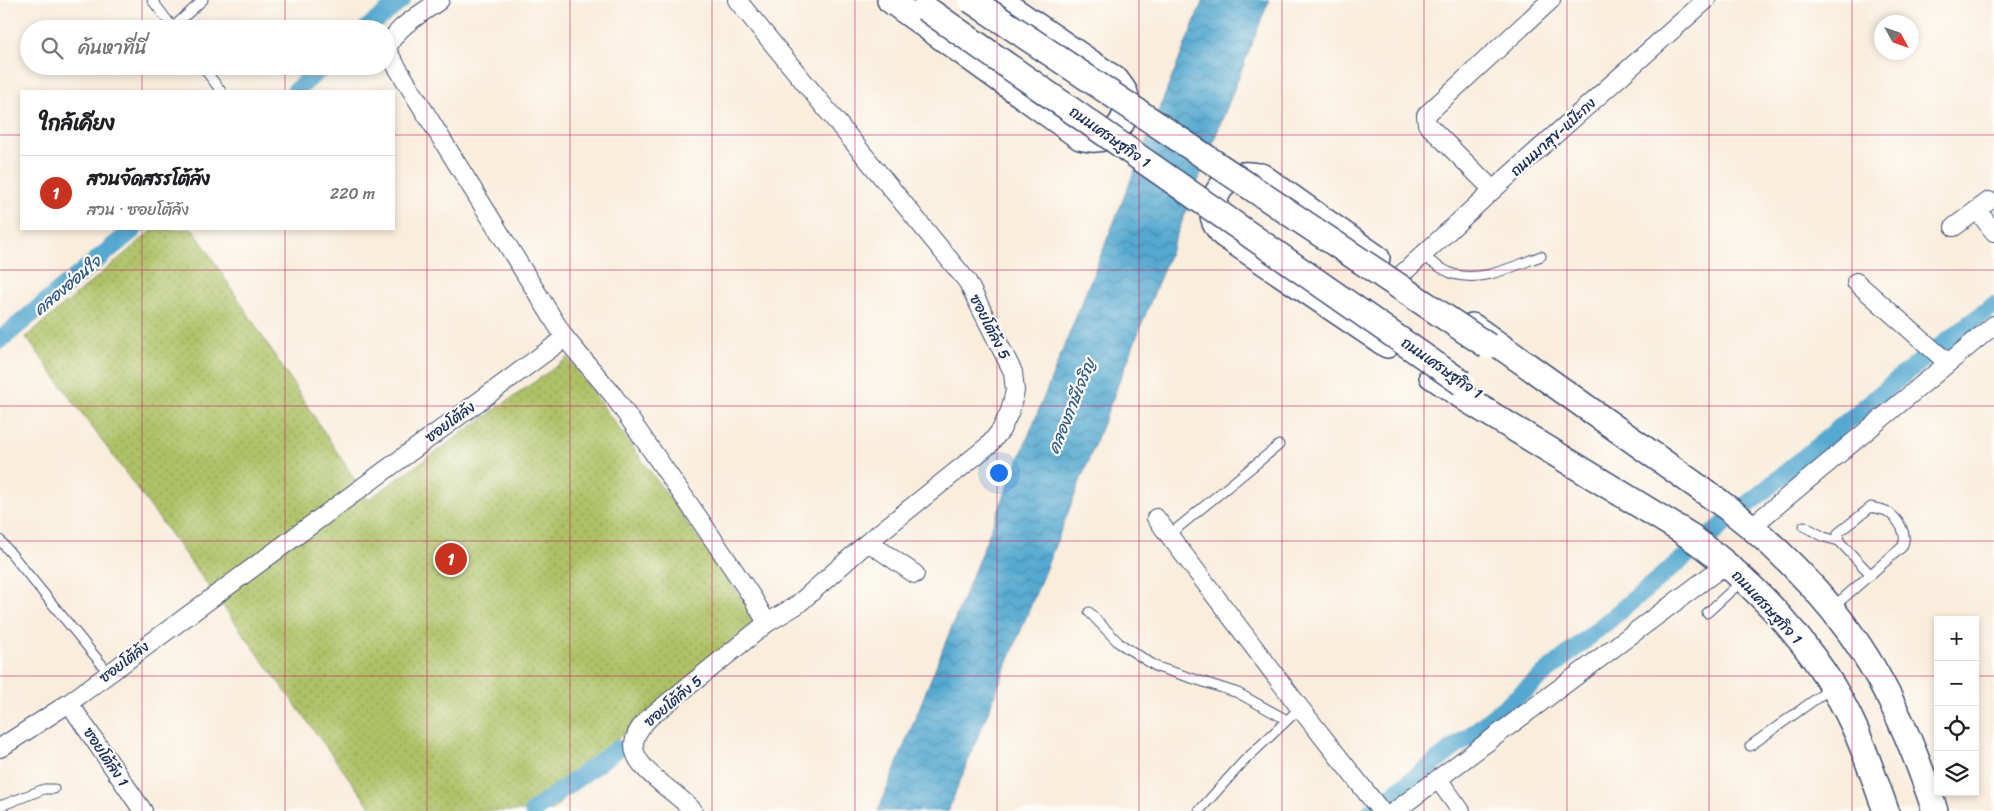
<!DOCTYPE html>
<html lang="th">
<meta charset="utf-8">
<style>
body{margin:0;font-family:Sriracha,"Playpen Sans Thai",sans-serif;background:#f2f2f2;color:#202124}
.controls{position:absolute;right:15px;bottom:15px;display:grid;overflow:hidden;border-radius:0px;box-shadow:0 2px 8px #0003}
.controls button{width:45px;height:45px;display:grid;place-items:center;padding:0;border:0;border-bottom:1px solid #e0e0e0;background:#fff;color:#202124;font:25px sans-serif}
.compass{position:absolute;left:1874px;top:15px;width:45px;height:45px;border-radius:50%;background:#fff;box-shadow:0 2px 8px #0003;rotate:130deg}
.you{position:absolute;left:998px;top:472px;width:18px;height:18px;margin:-12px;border:4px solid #fff;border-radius:50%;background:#1a73e8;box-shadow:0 0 0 8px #1a73e833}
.badge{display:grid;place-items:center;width:32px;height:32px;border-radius:50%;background:#c8321e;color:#fff;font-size:16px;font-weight:700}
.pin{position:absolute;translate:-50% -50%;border:2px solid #fff;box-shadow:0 1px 5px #0006}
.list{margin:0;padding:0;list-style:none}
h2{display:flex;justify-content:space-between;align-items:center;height:65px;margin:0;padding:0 20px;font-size:21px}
h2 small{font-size:16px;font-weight:400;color:#757577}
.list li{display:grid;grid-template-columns:32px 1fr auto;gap:15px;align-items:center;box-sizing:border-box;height:75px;padding:0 20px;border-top:1px solid #e0e0e0}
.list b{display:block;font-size:19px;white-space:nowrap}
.list p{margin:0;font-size:16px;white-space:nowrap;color:#757577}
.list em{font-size:16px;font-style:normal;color:#757577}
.icon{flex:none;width:28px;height:28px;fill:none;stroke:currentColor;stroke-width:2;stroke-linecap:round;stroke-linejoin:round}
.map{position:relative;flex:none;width:1994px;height:811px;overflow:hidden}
.search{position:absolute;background:#fff;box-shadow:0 2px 8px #0003;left:20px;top:20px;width:375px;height:55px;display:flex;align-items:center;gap:12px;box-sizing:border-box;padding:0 18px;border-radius:28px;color:#757577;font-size:19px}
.panel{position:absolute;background:#fff;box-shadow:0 2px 8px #0003;left:20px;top:90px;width:375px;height:140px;border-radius:0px}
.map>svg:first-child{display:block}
</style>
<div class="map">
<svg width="1994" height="811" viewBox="0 0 1994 811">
<defs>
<pattern id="garden-dots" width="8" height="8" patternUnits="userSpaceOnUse" patternTransform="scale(1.25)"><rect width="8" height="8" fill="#aec165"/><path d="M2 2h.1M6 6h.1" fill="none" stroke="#8d9d56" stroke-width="1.8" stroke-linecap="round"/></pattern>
<pattern id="water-waves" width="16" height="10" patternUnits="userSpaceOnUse" patternTransform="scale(1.25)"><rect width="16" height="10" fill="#54a9d0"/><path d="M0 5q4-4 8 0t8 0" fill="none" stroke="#458aac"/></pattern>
</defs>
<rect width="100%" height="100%" fill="#fdfcf7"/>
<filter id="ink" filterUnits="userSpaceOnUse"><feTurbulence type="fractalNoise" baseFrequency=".02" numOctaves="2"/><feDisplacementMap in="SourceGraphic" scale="10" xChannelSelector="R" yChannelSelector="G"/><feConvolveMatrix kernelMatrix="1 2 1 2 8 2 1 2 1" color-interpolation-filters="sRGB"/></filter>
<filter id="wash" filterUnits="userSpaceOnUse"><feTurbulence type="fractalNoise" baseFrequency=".0096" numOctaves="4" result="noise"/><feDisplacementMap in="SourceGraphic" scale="20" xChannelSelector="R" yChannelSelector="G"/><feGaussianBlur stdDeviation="1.12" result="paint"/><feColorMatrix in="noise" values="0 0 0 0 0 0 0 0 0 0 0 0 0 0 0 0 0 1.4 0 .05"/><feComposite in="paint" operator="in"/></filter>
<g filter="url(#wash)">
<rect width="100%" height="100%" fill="#f9eddc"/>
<path fill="url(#garden-dots)" stroke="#647862" d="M154,229H193L368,500L568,358L757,619L607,748L553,811H373L26,337Z"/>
<path fill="url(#water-waves)" stroke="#386c97" d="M1203,0H1269L1054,548L948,811H878Z"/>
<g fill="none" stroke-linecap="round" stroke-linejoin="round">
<g stroke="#54a9d0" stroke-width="18">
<path d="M366,29L402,0"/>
<path d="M295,91L324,66"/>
<path d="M0,340L134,229"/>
<path d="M533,811L617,749"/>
<path d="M1371,811L1476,731L1904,374L1994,305"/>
</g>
</g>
</g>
<g filter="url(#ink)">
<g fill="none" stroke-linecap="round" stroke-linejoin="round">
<defs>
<g id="service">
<path d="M152,0L174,29"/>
<path d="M173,27L203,0"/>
<path d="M202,66L221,91"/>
<path d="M1422,256C1432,262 1442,270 1453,274C1481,283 1514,266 1541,256"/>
<path d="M1804,526L1824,537L1839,541L1871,575"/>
<path d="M1169,535L1279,445"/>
<path d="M0,540L108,672"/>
<path d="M1832,608L1902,547C1909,535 1899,520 1888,512C1883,509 1877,509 1871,507L1838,533L1839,541"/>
<path d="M1089,612L1119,643L1157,667L1238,693L1287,720"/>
<path d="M1707,613L1742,581"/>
<path d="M1750,746L1831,688"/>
<path d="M0,805H3L44,789H54"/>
<path d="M1199,811L1243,762L1300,708"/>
</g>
<g id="minor">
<path d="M440,0C422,14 392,28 387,51L565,338L613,395L698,517L752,597L767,623"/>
<path d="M1493,190L1427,124L1426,115L1551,0"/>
<path d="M1977,210L1994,232"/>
<path d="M1954,227L1989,201"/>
<path d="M1401,275L1493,190L1706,0"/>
<path d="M1856,282L1948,363"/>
<path d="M1156,518L1300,708L1381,811"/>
<path d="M1751,527L1994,325"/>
<path d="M868,542L915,574"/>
<path d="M69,703L143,811"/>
<path d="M0,748L69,703L565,338"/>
<path d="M1438,779L1461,811"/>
<path d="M693,811C679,792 626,767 635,739C637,730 644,723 650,717L767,623L797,605L868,542L989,445L1001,430L1010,411L1015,391L1013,372L967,281L737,0"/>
<path d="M1395,811L1726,564"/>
</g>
<g id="secondary">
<path d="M890,0L1080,137C1085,138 1091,140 1096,139C1118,138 1132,113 1125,93C1123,89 1119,84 1116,80L999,0"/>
<path d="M1377,258L1261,176C1255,176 1248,174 1242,175C1221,179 1207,202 1215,223C1217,227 1221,231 1224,235L1387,345"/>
<path d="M1472,326L1718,501"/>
<path d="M1432,376L1466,399L1692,537"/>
<path d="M1704,491C1764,532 1826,593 1865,655C1895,702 1918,759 1935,811"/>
<path d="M1679,529C1750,576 1820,650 1855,729C1867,756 1876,784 1886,811"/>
</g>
</defs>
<use href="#service" stroke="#3c4c71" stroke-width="11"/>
<use href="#minor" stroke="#3c4c71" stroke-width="20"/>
<use href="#secondary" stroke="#3c4c71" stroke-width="28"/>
<use href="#service" stroke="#fff" stroke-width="9"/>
<use href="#minor" stroke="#fff" stroke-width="18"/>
<use href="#secondary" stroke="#fff" stroke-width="25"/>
<defs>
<g id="secondary-bridge">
<path d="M971,0L1488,346"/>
<path d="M925,8L1462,383"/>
</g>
</defs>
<use href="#secondary-bridge" stroke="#3c4c71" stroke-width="28" stroke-linecap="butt"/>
<use href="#secondary-bridge" stroke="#fff" stroke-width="25"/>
</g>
</g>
<path fill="none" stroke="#c2185b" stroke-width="1" stroke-opacity="0.55" d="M142,0V29M285,0V29M427,0V811M570,0V811M712,0V811M855,0V811M997,0V811M1139,0V811M1282,0V811M1424,0V811M1567,0V811M1709,0V811M1852,0V811M142,66V91M285,66V91M0,135H21M394,135H1994M142,229V811M285,229V811M0,270H1994M0,406H1994M0,541H1994M0,676H1938M1975,676H1994"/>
<g text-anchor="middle" stroke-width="4.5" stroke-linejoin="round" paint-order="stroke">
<g font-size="15" fill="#1b2f5e" stroke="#fdfcf7">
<text transform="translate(1110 137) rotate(35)" y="5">ถนนเศรษฐกิจ 1</text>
<text transform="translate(1553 137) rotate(-42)" y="5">ถนนมาสุข-แป๊ะกง</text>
<text transform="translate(990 327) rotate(63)" y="5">ซอยโต้ล้ง 5</text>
<text transform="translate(1442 368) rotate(35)" y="5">ถนนเศรษฐกิจ 1</text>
<text transform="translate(450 422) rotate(-36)" y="5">ซอยโต้ล้ง</text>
<text transform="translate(1767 607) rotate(47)" y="5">ถนนเศรษฐกิจ 1</text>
<text transform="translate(124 662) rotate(-37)" y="5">ซอยโต้ล้ง</text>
<text transform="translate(673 701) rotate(-40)" y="5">ซอยโต้ล้ง 5</text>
<text transform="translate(106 757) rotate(56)" y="5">ซอยโต้ล้ง 1</text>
</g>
<g font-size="16" font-style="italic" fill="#2f5a86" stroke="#fdfcf7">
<text transform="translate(67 285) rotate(-40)" y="6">คลองอ่อนใจ</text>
<text transform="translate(1071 406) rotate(-68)" y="6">คลองภาษีเจริญ</text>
</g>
</g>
</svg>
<div class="controls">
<button>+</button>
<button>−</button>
<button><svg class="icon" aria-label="locate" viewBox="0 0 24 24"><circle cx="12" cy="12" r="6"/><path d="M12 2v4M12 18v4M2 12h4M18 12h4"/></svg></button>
<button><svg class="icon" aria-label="layers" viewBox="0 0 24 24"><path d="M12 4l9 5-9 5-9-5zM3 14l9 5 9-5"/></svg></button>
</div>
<svg class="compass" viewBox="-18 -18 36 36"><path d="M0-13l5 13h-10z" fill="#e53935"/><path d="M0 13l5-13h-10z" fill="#757577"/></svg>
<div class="you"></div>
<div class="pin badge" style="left:451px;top:559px">1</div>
<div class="search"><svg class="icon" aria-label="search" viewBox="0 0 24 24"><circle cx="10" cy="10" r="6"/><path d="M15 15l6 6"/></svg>ค้นหาที่นี่</div>
<section class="panel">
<h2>ใกล้เคียง<small></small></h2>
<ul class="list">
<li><span class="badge">1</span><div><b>สวนจัดสรรโต้ล้ง</b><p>สวน · ซอยโต้ล้ง</p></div><em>220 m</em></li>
</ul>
</section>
</div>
